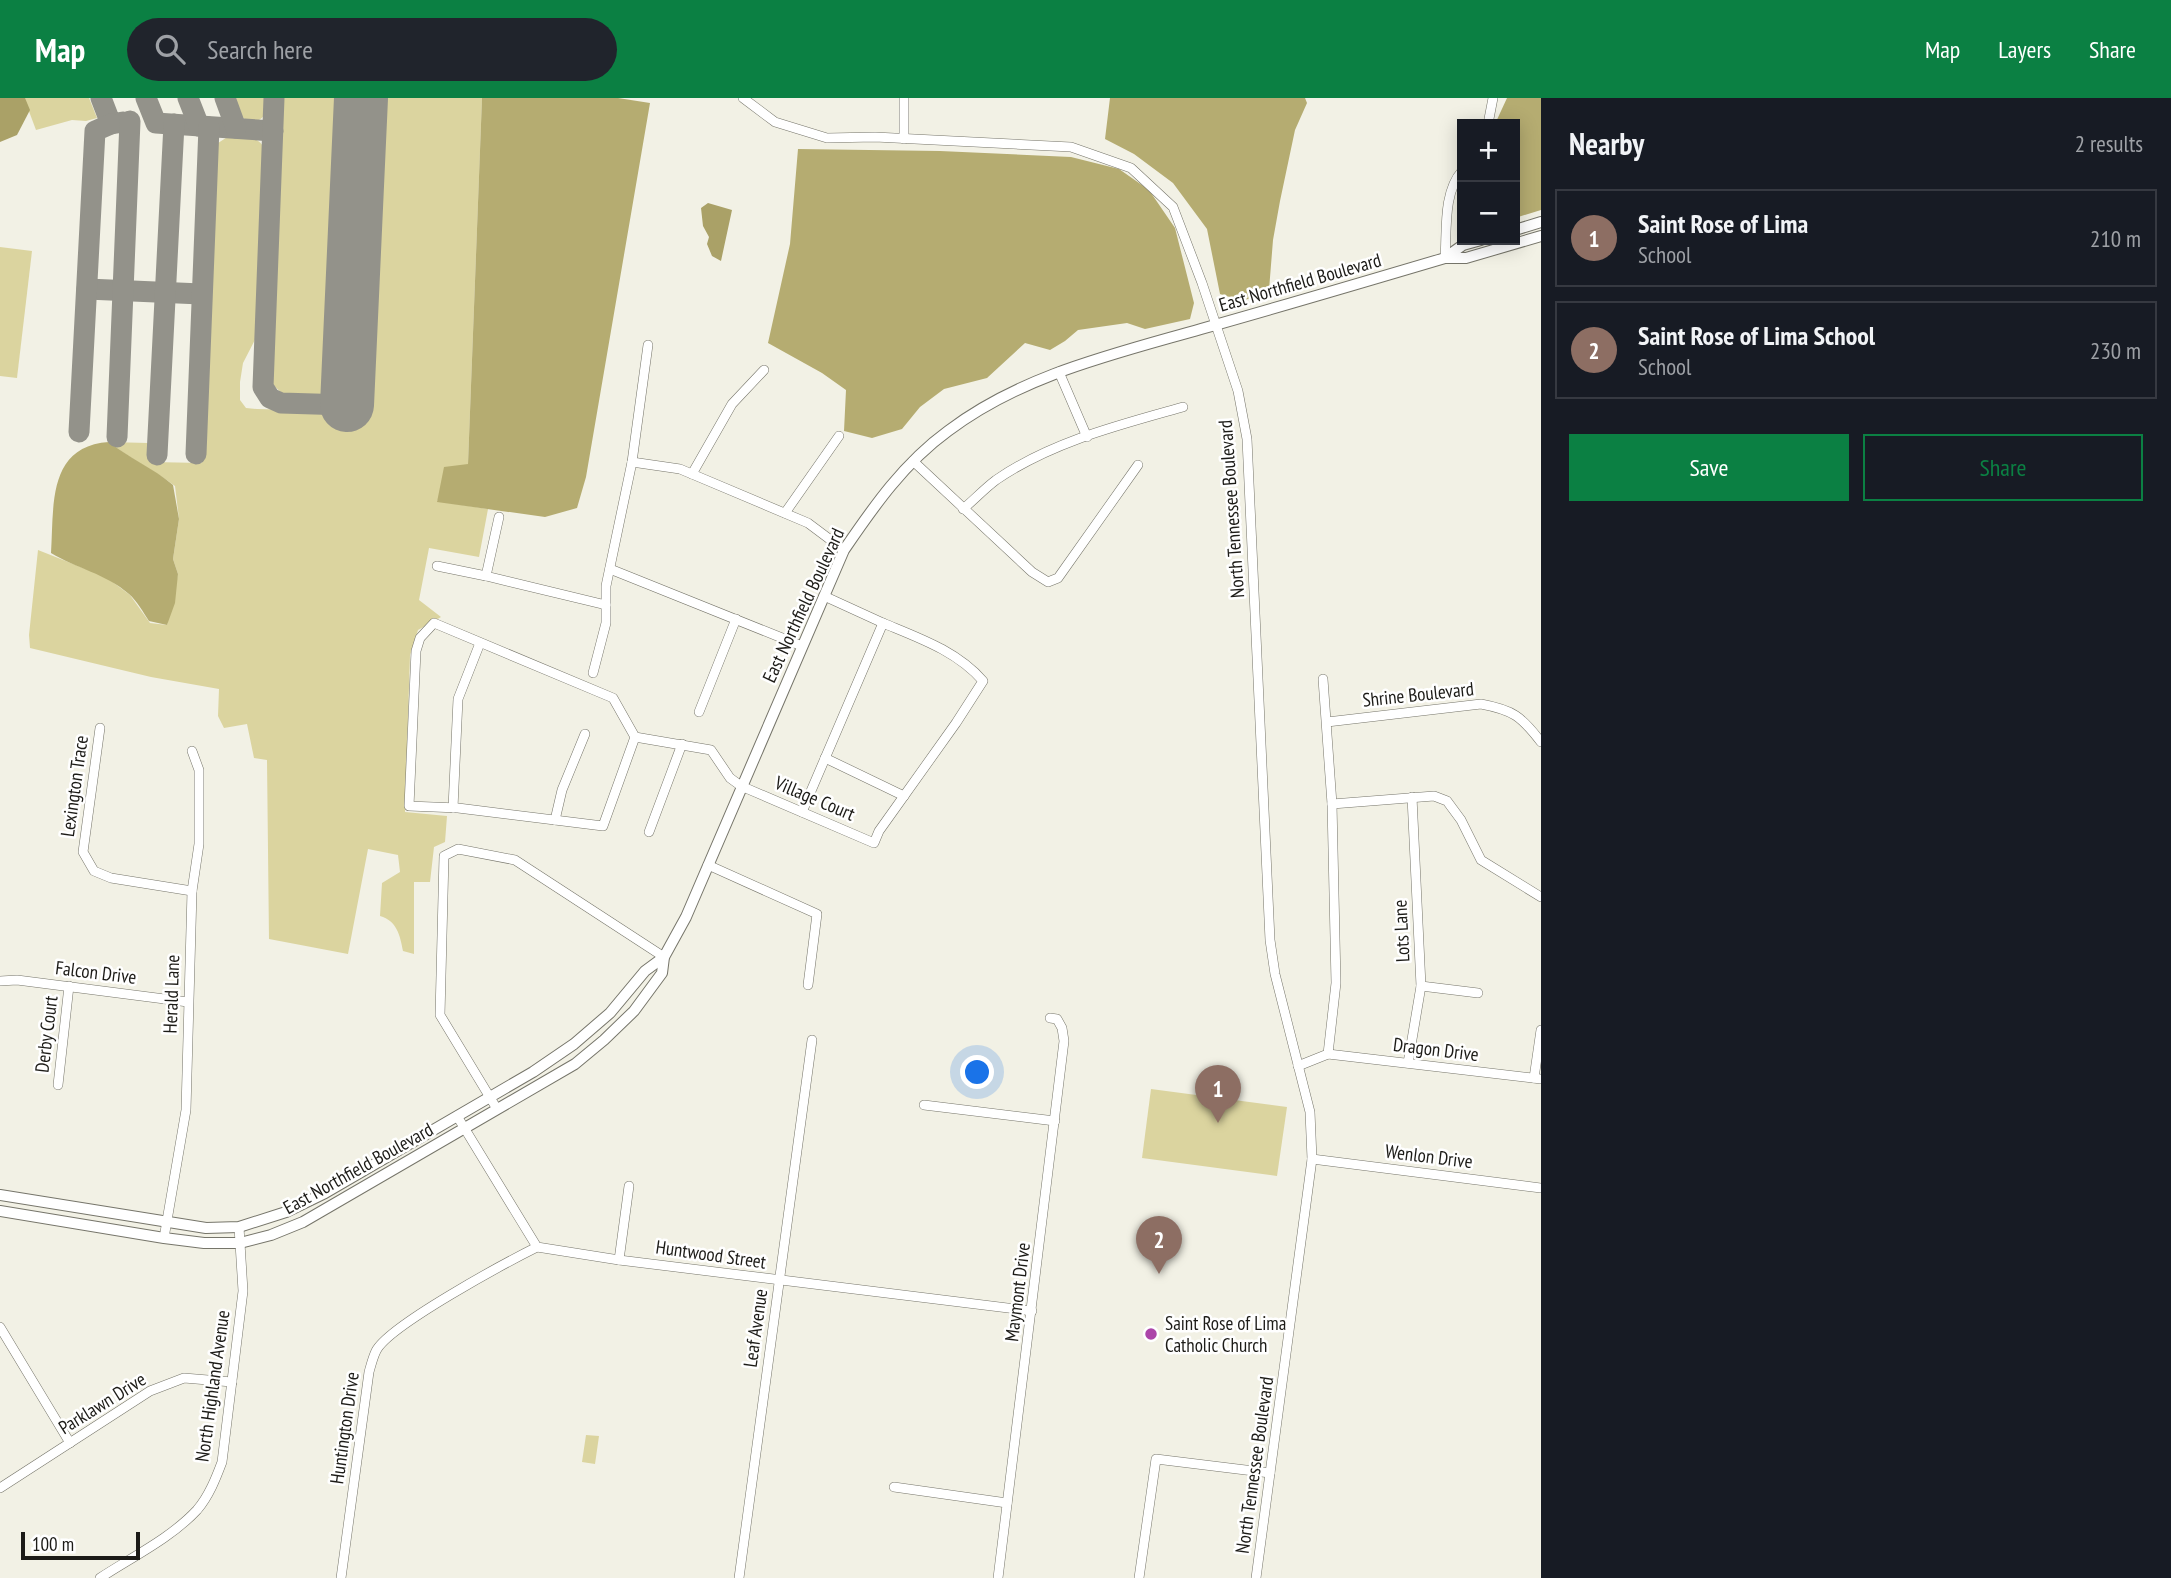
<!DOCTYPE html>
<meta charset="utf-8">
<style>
body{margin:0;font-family:"PT Sans Narrow",sans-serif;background:#20242c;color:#f1f3f6}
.controls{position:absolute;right:21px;top:21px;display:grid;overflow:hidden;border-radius:0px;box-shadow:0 4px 18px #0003}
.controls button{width:63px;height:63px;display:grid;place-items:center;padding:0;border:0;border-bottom:2px solid #363941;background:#171b24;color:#f1f3f6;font:35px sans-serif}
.scale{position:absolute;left:21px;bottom:18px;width:119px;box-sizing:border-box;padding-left:7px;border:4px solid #1c1b17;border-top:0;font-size:19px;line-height:24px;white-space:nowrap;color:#1c1b17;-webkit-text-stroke:5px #fff;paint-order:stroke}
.you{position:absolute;left:978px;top:975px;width:24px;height:24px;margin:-18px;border:5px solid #fff;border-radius:50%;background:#1a73e8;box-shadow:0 0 0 10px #1a73e833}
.badge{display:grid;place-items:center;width:46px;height:46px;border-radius:50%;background:#0b8043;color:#fff;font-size:23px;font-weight:700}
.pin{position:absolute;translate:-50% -58px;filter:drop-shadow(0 2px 4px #0008)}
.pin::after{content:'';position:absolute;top:37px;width:24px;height:21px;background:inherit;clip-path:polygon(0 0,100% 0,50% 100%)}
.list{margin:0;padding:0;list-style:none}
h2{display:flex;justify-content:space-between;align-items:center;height:91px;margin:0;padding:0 28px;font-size:30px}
h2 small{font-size:23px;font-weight:400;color:#9ea1a6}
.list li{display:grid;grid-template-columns:46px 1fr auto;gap:21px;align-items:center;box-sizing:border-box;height:98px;margin:0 14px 14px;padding:0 14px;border:2px solid #363941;border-radius:0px}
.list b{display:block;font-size:26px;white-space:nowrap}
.list p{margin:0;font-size:23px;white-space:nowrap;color:#9ea1a6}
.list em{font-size:23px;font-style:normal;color:#9ea1a6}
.actions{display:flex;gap:14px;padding:21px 28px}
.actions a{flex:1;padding:16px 0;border:2px solid #0b8043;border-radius:0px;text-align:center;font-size:24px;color:#0b8043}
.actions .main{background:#0b8043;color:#fff}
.icon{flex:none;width:38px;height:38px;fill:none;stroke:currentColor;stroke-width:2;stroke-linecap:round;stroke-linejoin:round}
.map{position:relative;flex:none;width:1541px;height:1480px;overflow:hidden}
header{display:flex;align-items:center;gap:42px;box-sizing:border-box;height:98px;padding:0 35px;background:#0b8043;color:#fff}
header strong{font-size:33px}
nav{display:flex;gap:38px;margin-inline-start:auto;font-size:24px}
.search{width:490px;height:63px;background:#20242c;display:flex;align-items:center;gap:18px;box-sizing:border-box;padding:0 24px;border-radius:38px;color:#9ea1a6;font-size:26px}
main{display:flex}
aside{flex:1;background:#171b24}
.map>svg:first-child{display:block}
</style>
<header>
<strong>Map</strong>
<div class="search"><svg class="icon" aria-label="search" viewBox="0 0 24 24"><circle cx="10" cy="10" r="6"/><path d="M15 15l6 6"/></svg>Search here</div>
<nav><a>Map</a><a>Layers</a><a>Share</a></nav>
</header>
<main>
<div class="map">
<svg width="1541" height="1480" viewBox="0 0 1541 1480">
<rect width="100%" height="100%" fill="#f2f1e5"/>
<g fill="#dbd49f">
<path d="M24,0H89L97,20L86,23L72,22L36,32Z"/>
<path d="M232,0H269C268,13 266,19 254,25C240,21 237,13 232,0Z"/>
<path d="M281,0H344L332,289L320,299L287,300L270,284Z"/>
<path d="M379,0H482L468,366L437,403L488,411L479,459L429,450L419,502L441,519L418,532L410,557L405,714L447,718L445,744L434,749L430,784H414V856L403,853C400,837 397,823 380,818L382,785L400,774L398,757L368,751L348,856L269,841L267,662L254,660L247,626L224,630L218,618L219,591L151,579L30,550L29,537L38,452L106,479L130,497L150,525L167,527L178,476L173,461L179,421L175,388C154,372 130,361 109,344L148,345L151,348V364L202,365L215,47L232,36C249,39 264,39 266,58L258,236L243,265L240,284V302L246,310L257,311L368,314Z"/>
<path d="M0,149L32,153L17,280L0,278Z"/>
<path d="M1151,991L1287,1009L1277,1078L1142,1060Z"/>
<path d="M586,1337L599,1338L595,1366L582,1364Z"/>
</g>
<g fill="#b5ac71">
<path d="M482,0H618L650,5L586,379L577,410L545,419L437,404L444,369L468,366Z"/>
<path d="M1110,0H1305L1307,5L1295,32L1280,103L1273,142L1269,192L1243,203L1220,196L1207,131L1173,85L1134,56L1105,41Z"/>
<path d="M1507,0H1541V112L1515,120V26H1495Z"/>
<path d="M798,51L940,53L1071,59L1119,71L1149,92L1175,130L1194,205L1190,221L1145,231L1127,225L1078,232L1065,243L1050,252L1025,245L987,280L944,291L920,309L902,331L872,340L844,333L846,292L822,275L768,245L790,146Z"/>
<path d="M109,344C129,360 153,370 173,387L179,421L173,461L178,476L175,505L167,527L149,523C143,514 137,503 129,496C106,476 76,470 51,455C54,409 47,348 109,344Z"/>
</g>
<g fill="#aaa167">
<path d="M0,0H25L30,12L17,37L0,44Z"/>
<path d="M708,105L732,112L721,163L712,158L707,146L709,139L703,128L701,110Z"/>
</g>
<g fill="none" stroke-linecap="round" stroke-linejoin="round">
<g stroke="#93928a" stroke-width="21">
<path d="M101,0L111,26L123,24"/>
<path d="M146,0L156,25L273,33"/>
<path d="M188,0L199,28"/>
<path d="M225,0L236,30"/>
<path d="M274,0L263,289L270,300L281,305L347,307"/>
<path d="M87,191L201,196"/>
<path d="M79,334L95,33L111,26"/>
<path d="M117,339L130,23"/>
<path d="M196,356L209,29"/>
<path d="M157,357L174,26"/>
</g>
<path stroke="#93928a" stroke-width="54" d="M347,307L361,0"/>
<defs>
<g id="minor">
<path d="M743,0L775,24L827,40L875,39L1071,49L1131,70L1173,109L1202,185L1238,293L1247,341L1270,842L1275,876L1310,1014L1312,1061L1256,1480"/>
<path d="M904,0V41"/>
<path d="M1488,26L1493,0"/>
<path d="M1445,160C1447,133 1443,94 1462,73"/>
<path d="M1059,274L1087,339"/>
<path d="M913,363L1032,474L1048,484L1058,480L1138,367"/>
<path d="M632,364L680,371L808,425L844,452"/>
<path d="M692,376L732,306L764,272"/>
<path d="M963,411C974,402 984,391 996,382C1051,344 1119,327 1183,309"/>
<path d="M785,415L839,338"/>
<path d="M499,419L486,478L606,507"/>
<path d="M437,468L486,478"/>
<path d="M610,471L802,548"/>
<path d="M593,575L606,525V488L632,364L648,247"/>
<path d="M699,614L736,521"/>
<path d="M1327,624L1481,606C1513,612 1521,618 1541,644"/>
<path d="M100,630L83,754L94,773L111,780L192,793"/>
<path d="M635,639L603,728L458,710L409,708L416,553L420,540L434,525L613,600L635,639L711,652L730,680L741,688L874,745L879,733L956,625L983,583C957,553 919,540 883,525"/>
<path d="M825,660L904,698"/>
<path d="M1332,706L1434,698L1447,703L1461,722L1481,762L1541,799"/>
<path d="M453,710L458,601L480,545"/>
<path d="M802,714L883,525L824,498"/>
<path d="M555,722L562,692L585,636"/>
<path d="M649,734L682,646"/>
<path d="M708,767L817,816L808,887"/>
<path d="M0,883L17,882L188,904"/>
<path d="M1421,888L1478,895"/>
<path d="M1328,956L1541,981"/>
<path d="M1408,965L1421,888L1412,699"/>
<path d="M1298,968L1328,956L1336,885L1332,706L1323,581"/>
<path d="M1534,980L1541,932"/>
<path d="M58,987L69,888"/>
<path d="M924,1007L1055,1023"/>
<path d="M497,1011L440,917L444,758L458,751L515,762L664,859"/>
<path d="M457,1018L537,1149L619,1162L1032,1213"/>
<path d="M1312,1061L1541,1090"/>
<path d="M164,1140L186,1012L192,793L199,746V672L192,653"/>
<path d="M619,1162L629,1088"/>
<path d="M0,1229L70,1345"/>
<path d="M894,1389L1007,1405"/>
<path d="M0,1390L150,1293L184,1280L232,1284"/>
<path d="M100,1480C132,1459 171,1440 197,1412C209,1398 216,1380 222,1364L243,1193L239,1129"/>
<path d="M341,1480L369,1274C371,1267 373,1259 376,1253C388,1228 507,1164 537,1149"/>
<path d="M739,1480L812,942"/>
<path d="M998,1480L1064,943L1062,930L1057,921L1050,920"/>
<path d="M1139,1480L1156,1361L1270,1375"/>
</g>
<g id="major">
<path d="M1515,132L1541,124"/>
<path d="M1446,159L1463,147L1481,142"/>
<path d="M0,1097L206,1130L239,1129L286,1114L325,1095L533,974L574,946L610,915L645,873L664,859"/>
<path d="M0,1113L164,1140L204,1145H240L271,1137L303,1124L575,966L604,942L634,913L662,875L664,859L686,819L844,452C874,408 904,365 948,333C1022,277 1114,256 1201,231C1283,208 1364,184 1445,160H1466L1541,138"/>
</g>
</defs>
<use href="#minor" stroke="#76756a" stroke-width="10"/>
<use href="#major" stroke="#76756a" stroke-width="12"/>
<use href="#minor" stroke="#fff" stroke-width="9"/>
<use href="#major" stroke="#fff" stroke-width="10"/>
</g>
<circle fill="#ac45a9" stroke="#fff" stroke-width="2.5" cx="1151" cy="1236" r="7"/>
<g text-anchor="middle" stroke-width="5" stroke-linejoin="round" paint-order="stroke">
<g font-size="19" fill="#1c1b17" stroke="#fff">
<text transform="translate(1300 184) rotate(-16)" y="7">East Northfield Boulevard</text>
<text transform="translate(1231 411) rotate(-94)" y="7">North Tennessee Boulevard</text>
<text transform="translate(803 507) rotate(-65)" y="7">East Northfield Boulevard</text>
<text transform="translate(1418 596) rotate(-6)" y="7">Shrine Boulevard</text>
<text transform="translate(74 688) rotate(-82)" y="7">Lexington Trace</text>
<text transform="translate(815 700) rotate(23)" y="7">Village Court</text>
<text transform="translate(1401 833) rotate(-93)" y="7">Lots Lane</text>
<text transform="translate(96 874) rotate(7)" y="7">Falcon Drive</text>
<text transform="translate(171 896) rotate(-88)" y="7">Herald Lane</text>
<text transform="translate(46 936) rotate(-83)" y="7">Derby Court</text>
<text transform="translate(1436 951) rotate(7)" y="7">Dragon Drive</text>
<text transform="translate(1429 1058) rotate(7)" y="7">Wenlon Drive</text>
<text transform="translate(358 1070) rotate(-29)" y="7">East Northfield Boulevard</text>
<text transform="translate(711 1156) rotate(8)" y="7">Huntwood Street</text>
<text transform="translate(1017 1194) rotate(-83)" y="7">Maymont Drive</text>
<text transform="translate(755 1230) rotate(-82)" y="7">Leaf Avenue</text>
<text transform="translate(212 1288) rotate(-82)" y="7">North Highland Avenue</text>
<text transform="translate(102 1305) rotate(-32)" y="7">Parklawn Drive</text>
<text transform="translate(344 1330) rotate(-82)" y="7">Huntington Drive</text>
<text transform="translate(1254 1367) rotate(-82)" y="7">North Tennessee Boulevard</text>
</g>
<g font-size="19" fill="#1c1b17" stroke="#fff" text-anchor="start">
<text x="1165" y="1232">Saint Rose of Lima<tspan x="1165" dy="22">Catholic Church</tspan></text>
</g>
</g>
</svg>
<div class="controls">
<button>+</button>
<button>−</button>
</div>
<div class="scale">100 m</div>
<div class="you"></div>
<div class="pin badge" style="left:1218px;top:1025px;background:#8d6e63">1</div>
<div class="pin badge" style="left:1159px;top:1176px;background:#8d6e63">2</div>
</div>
<aside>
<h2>Nearby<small>2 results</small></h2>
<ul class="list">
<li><span class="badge" style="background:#8d6e63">1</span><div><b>Saint Rose of Lima</b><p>School</p></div><em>210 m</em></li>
<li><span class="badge" style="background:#8d6e63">2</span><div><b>Saint Rose of Lima School</b><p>School</p></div><em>230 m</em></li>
</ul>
<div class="actions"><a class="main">Save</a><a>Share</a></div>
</aside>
</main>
